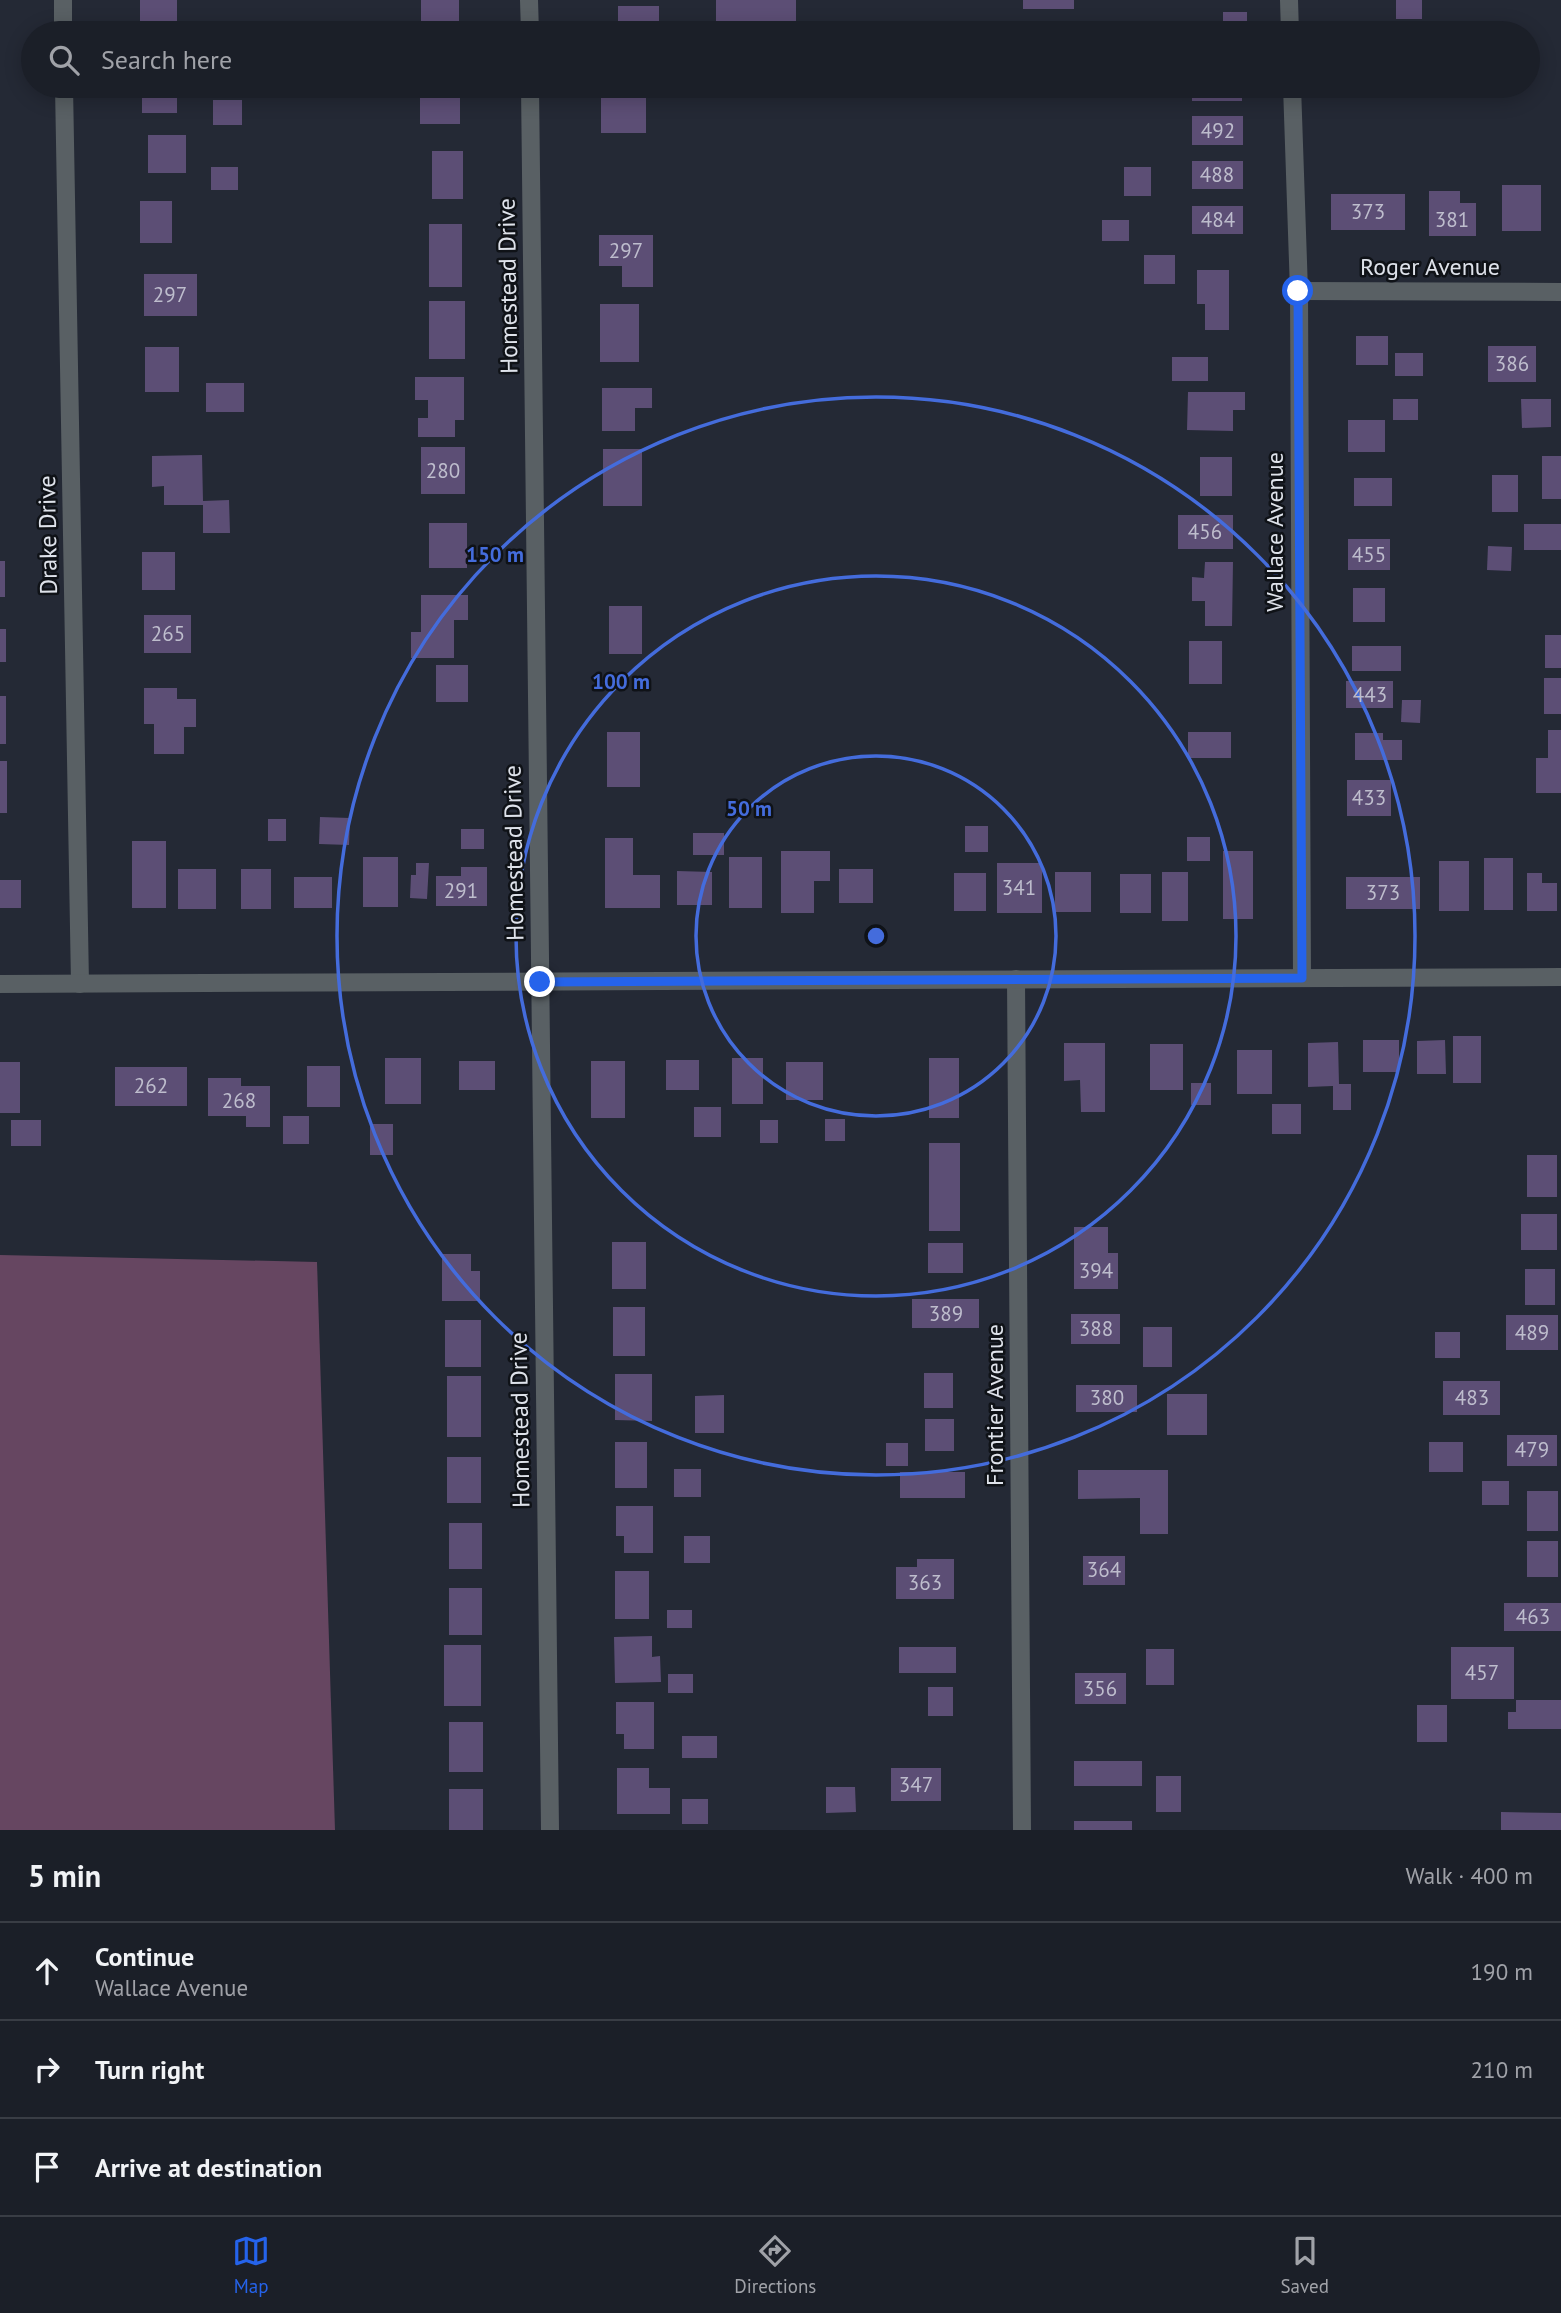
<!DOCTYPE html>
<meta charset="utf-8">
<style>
body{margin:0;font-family:"PT Sans",sans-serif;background:#282c34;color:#f1f3f6}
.stop{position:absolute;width:21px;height:21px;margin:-16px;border:5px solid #2563eb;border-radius:50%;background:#fff}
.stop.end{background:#2563eb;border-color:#fff;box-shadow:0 2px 7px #0008}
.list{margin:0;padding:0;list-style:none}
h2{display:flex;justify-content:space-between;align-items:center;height:91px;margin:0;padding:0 28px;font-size:30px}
h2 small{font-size:23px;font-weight:400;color:#a0a2a8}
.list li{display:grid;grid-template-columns:46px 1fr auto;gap:21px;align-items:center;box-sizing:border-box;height:98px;padding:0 28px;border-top:2px solid #393d45}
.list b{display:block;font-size:26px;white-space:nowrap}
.list p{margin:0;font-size:23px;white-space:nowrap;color:#a0a2a8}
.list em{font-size:23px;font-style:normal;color:#a0a2a8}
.icon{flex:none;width:38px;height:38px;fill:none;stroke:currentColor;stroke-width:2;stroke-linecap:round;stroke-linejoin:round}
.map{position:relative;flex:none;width:1561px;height:1830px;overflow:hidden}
.search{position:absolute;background:#1b1f28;box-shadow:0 4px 18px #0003;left:21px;right:21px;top:21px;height:77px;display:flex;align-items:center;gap:18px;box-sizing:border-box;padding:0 24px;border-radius:38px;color:#a0a2a8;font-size:26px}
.sheet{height:385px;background:#1b1f28}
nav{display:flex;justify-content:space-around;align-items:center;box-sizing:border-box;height:98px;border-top:2px solid #393d45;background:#1b1f28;font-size:19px;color:#a0a2a8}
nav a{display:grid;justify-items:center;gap:4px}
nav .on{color:#2563eb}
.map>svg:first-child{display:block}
</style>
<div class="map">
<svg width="1561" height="1830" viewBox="0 0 1561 1830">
<rect width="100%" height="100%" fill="#242935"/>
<path fill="#664661" d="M0,1255L317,1262L335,1830H0Z"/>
<g fill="#5c4e75">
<rect x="140" y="0" width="37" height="33"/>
<rect x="421" y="0" width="38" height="33"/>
<path d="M716,0H796V28L716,29Z"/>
<rect x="1023" y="0" width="51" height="9"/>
<rect x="1396" y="0" width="26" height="19"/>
<path d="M618,6H659V33H596V30H618Z"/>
<rect x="1223" y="12" width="24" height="21"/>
<rect x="142" y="86" width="35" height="27"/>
<rect x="420" y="86" width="40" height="38"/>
<rect x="1192" y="86" width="50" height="15"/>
<rect x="601" y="88" width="45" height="45"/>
<rect x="213" y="100" width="29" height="25"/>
<rect x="1192" y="116" width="51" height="29"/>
<rect x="148" y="135" width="38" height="38"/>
<rect x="432" y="151" width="31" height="48"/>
<rect x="1192" y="161" width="51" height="28"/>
<rect x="211" y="167" width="27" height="23"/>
<rect x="1124" y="167" width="27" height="29"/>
<rect x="1502" y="185" width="39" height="46"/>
<path d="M1429,191H1460V203H1476V236H1429Z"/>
<rect x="1331" y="194" width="74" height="36"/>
<rect x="140" y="201" width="32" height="42"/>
<rect x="1192" y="206" width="51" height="28"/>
<rect x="1102" y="220" width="27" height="21"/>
<rect x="429" y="224" width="33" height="63"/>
<path d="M599,235H653V287H622V266H599Z"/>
<rect x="1144" y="255" width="31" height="29"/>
<path d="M1197,270H1229V330H1205V304H1197Z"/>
<rect x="144" y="274" width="53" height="42"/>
<rect x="429" y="301" width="36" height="58"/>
<rect x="600" y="304" width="39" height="58"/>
<rect x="1356" y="336" width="32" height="29"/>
<rect x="1488" y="346" width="48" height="36"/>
<rect x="145" y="347" width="34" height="45"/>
<rect x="1395" y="353" width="28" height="23"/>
<rect x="1172" y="357" width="36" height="24"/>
<path d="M415,377H464V420H455V437H418V418H428V400H415Z"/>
<rect x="206" y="383" width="38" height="29"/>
<path d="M602,388H652V408H635V431H602Z"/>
<path d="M1188,392H1245V410H1233V431L1187,430Z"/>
<rect x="1393" y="399" width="25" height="21"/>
<path d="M1521,399H1551V427L1522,428Z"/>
<rect x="1348" y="420" width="37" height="32"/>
<rect x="421" y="447" width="44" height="47"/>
<rect x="603" y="449" width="39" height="57"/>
<path d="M202,455L203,501L229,500L230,533H203V505H164V486L152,487V456Z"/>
<rect x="1542" y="456" width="19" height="43"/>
<rect x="1200" y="457" width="32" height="39"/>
<rect x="1492" y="475" width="26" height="37"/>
<rect x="1354" y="478" width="38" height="28"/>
<rect x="1178" y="515" width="55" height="34"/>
<rect x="429" y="523" width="38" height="45"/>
<rect x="1524" y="524" width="37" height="26"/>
<rect x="1348" y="539" width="42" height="31"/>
<path d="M1488,546L1512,547L1511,571L1487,570Z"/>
<rect x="142" y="552" width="33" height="38"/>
<rect x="0" y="561" width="5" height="36"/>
<path d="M1205,562H1233L1232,626H1205V601H1192V577L1204,578Z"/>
<rect x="1353" y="588" width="32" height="34"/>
<path d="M421,595H468V620H454V658H411V632H421Z"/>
<rect x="609" y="606" width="33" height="48"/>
<rect x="144" y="615" width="47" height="38"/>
<rect x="0" y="629" width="6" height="33"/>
<rect x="1545" y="635" width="16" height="33"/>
<rect x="1189" y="641" width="33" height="43"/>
<rect x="1352" y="646" width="49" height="25"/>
<rect x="436" y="665" width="32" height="37"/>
<rect x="1544" y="678" width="17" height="36"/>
<rect x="1346" y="681" width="47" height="27"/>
<path d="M144,688H177V699H196V727H184V754H154V724H144Z"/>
<rect x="0" y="696" width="6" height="48"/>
<path d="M1402,700H1421L1420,723L1401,722Z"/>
<path d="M1548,730H1561V793H1536V758H1548Z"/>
<rect x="607" y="732" width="33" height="55"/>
<rect x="1188" y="732" width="43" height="26"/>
<path d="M1355,733H1383V740H1402V760H1355Z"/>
<rect x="0" y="761" width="7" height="52"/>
<rect x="1347" y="780" width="44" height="36"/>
<path d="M320,817L350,818L349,845L319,844Z"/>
<rect x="268" y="819" width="18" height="22"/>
<rect x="965" y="826" width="23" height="26"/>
<rect x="461" y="829" width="23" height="20"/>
<rect x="693" y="833" width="31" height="22"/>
<rect x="1187" y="837" width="23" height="24"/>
<path d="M605,838H633V875H660V908H605Z"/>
<rect x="132" y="841" width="34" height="67"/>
<path d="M781,851H830V881H814V913H781Z"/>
<rect x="1223" y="851" width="30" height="68"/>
<rect x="363" y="857" width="35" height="50"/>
<rect x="729" y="857" width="33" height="51"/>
<rect x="1484" y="858" width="29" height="52"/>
<rect x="1439" y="861" width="30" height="50"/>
<path d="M416,863H429L427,899L410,898L411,875H416Z"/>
<rect x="997" y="863" width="45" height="50"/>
<path d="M461,867H487V906H436V876H461Z"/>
<rect x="178" y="869" width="38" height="40"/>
<rect x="241" y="869" width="30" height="40"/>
<rect x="839" y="869" width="34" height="34"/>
<path d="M677,871L712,872V905H677Z"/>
<rect x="1055" y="872" width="36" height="40"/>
<rect x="1162" y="872" width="26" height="49"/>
<rect x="954" y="873" width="32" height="38"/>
<path d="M1527,873H1542V883H1557V911H1527Z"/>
<rect x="1120" y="874" width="31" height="39"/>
<rect x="294" y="877" width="38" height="31"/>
<rect x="1346" y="877" width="74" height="32"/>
<rect x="0" y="880" width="21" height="28"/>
<rect x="1453" y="1036" width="28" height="47"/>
<rect x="1363" y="1040" width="36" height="32"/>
<path d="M1445,1040L1446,1074H1417V1041Z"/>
<path d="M1338,1042L1339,1084H1351V1110H1333V1086L1308,1087V1043Z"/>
<path d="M1064,1043H1105V1112H1081L1080,1080L1064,1081Z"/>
<rect x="1150" y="1044" width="33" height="46"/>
<rect x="1237" y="1050" width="35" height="44"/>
<rect x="385" y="1058" width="36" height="46"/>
<rect x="732" y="1058" width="31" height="46"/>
<rect x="929" y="1058" width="30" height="60"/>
<rect x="666" y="1060" width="33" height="30"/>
<rect x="459" y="1061" width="36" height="29"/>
<rect x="591" y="1061" width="34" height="57"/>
<rect x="0" y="1062" width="20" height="51"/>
<rect x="786" y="1062" width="37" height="38"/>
<rect x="307" y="1066" width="33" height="41"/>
<rect x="115" y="1067" width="72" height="39"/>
<path d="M208,1078H241V1086H270V1127H246V1116H208Z"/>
<rect x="1191" y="1083" width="20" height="22"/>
<rect x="1272" y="1104" width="29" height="30"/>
<rect x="694" y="1107" width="27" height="30"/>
<rect x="283" y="1116" width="26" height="28"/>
<rect x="825" y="1119" width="20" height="22"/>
<rect x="11" y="1120" width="30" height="26"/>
<rect x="760" y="1120" width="18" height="23"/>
<rect x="370" y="1124" width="23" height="31"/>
<rect x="929" y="1143" width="31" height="88"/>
<rect x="1527" y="1155" width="30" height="42"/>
<rect x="1521" y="1214" width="36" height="36"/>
<path d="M1074,1227H1108V1253H1118V1289H1074Z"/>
<rect x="612" y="1242" width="34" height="47"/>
<rect x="928" y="1243" width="35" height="30"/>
<path d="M442,1254H471V1271H480V1301H442Z"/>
<rect x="1525" y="1269" width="30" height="36"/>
<rect x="912" y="1299" width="67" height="29"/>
<rect x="613" y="1307" width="32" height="49"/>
<rect x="1071" y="1314" width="49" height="30"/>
<rect x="1506" y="1315" width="52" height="35"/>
<rect x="445" y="1320" width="36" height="47"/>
<rect x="1143" y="1327" width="29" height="40"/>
<rect x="1435" y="1332" width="25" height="26"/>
<rect x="924" y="1373" width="29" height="35"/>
<path d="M615,1374H652V1421L615,1420Z"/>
<rect x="447" y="1376" width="34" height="61"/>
<rect x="1443" y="1381" width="57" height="34"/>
<rect x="1076" y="1385" width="61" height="27"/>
<rect x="1167" y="1394" width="40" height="41"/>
<path d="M724,1395V1433H695V1396Z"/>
<rect x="925" y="1419" width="29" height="32"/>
<rect x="1507" y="1435" width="50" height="31"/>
<rect x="615" y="1442" width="32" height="46"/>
<rect x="1429" y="1442" width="34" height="30"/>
<rect x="886" y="1443" width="22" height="23"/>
<rect x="447" y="1457" width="34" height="46"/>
<rect x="674" y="1469" width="27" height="28"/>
<path d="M1078,1470H1168V1534H1140V1498L1078,1499Z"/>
<rect x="900" y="1472" width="65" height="26"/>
<rect x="1482" y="1481" width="27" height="24"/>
<rect x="1527" y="1491" width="31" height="40"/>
<path d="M616,1506H653V1553H624V1536H616Z"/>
<rect x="449" y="1523" width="33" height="46"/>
<rect x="684" y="1536" width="26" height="27"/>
<rect x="1527" y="1541" width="31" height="36"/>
<rect x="1083" y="1556" width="42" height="29"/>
<path d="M917,1559H954V1599H896V1567H917Z"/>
<rect x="615" y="1571" width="34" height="48"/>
<rect x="449" y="1588" width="33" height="47"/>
<rect x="1504" y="1603" width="57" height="28"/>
<rect x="667" y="1610" width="25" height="18"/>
<path d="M652,1636V1657L660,1656L661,1682L615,1683L614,1637Z"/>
<rect x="444" y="1645" width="37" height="61"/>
<rect x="899" y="1647" width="57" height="26"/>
<rect x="1451" y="1647" width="63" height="52"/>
<rect x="1146" y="1649" width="28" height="36"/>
<rect x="1075" y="1673" width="51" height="31"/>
<rect x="668" y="1674" width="25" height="19"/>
<rect x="928" y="1687" width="25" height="29"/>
<path d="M1516,1700H1561V1729H1508V1712H1516Z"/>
<path d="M616,1702H654V1749H624V1734H616Z"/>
<rect x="1417" y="1705" width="30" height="37"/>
<rect x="449" y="1722" width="34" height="50"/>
<rect x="682" y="1736" width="35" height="22"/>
<rect x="1074" y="1761" width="68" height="25"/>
<path d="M617,1768H649V1788H670V1814H617Z"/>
<rect x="891" y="1768" width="50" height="33"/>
<rect x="1156" y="1776" width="25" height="36"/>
<path d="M826,1787H855L856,1812L826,1813Z"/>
<rect x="449" y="1789" width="34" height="41"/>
<rect x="682" y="1799" width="26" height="25"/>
<path d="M1501,1812L1561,1813V1830H1501Z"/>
<rect x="1074" y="1821" width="58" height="9"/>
</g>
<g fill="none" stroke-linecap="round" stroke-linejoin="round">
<g stroke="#596064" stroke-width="18">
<path d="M63,0V33"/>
<path d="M529,0L530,33"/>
<path d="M1289,0L1290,33"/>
<path d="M64,86L80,984"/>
<path d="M530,86L550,1830"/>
<path d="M1292,86L1299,291L1302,978"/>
<path d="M1299,291L1561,292"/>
<path d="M1016,979L1022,1830"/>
<path d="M0,984L1561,977"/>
</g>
</g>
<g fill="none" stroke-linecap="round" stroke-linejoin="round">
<path stroke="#2563eb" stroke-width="9" d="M540,982L1302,978L1298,291"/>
</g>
<g fill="none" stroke="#446cdc" stroke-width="3.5">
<circle cx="876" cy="936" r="180"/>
<circle cx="876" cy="936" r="360"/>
<circle cx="876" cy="936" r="539"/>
</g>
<g text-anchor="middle" stroke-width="5" stroke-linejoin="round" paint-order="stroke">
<g font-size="21" fill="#bebdcd">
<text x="1218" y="138">492</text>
<text x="1217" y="182">488</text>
<text x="1368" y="219">373</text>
<text x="1218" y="227">484</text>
<text x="1452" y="227">381</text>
<text x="626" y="258">297</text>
<text x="170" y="302">297</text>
<text x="1512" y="371">386</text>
<text x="443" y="478">280</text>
<text x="1205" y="539">456</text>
<text x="1369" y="562">455</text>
<text x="168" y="641">265</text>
<text x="1370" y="702">443</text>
<text x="1369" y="805">433</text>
<text x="1019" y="895">341</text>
<text x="461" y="898">291</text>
<text x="1383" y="900">373</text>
<text x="151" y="1093">262</text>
<text x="239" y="1108">268</text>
<text x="1096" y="1278">394</text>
<text x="946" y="1321">389</text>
<text x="1096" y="1336">388</text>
<text x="1532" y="1340">489</text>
<text x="1107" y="1405">380</text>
<text x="1472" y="1405">483</text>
<text x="1532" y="1457">479</text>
<text x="1104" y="1577">364</text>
<text x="925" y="1590">363</text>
<text x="1533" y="1624">463</text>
<text x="1482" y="1680">457</text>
<text x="1100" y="1696">356</text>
<text x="916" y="1792">347</text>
</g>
<g font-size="24" fill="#dee2ea" stroke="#0f1217">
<text x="1430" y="275">Roger Avenue</text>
<text transform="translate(508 286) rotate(-91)" y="8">Homestead Drive</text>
<text transform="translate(1275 532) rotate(-90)" y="8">Wallace Avenue</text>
<text transform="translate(48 535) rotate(-91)" y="8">Drake Drive</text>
<text transform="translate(514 853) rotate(-91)" y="8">Homestead Drive</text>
<text transform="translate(995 1405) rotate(-90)" y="8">Frontier Avenue</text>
<text transform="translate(520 1420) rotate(-91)" y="8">Homestead Drive</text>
</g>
</g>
<circle cx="876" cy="936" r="10" fill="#446cdc" stroke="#0f1217" stroke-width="3.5"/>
<g font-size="21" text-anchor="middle" font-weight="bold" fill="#446cdc" stroke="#0f1217" stroke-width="5" stroke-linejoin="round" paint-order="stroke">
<text x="495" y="562">150 m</text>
<text x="621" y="689">100 m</text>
<text x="749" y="816">50 m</text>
</g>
</svg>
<div class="stop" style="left:1298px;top:291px"></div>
<div class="stop end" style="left:540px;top:982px"></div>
<div class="search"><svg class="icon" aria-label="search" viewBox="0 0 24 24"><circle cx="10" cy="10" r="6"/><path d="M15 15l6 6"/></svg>Search here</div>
</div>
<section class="sheet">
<h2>5 min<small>Walk · 400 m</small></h2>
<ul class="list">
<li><svg class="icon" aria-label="ahead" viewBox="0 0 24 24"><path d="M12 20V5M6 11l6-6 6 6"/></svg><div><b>Continue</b><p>Wallace Avenue</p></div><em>190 m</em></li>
<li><svg class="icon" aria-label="right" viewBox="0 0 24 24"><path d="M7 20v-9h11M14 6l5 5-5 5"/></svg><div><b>Turn right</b></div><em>210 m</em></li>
<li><svg class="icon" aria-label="arrive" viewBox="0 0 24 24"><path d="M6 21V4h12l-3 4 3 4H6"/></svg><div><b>Arrive at destination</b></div></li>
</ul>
</section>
<nav>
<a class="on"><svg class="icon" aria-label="map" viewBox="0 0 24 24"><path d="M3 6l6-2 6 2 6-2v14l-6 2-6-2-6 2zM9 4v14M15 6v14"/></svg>Map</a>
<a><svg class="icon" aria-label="directions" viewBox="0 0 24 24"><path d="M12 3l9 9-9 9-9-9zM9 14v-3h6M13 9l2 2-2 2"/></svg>Directions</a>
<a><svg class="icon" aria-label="saved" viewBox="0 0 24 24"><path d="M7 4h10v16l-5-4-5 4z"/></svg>Saved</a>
</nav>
